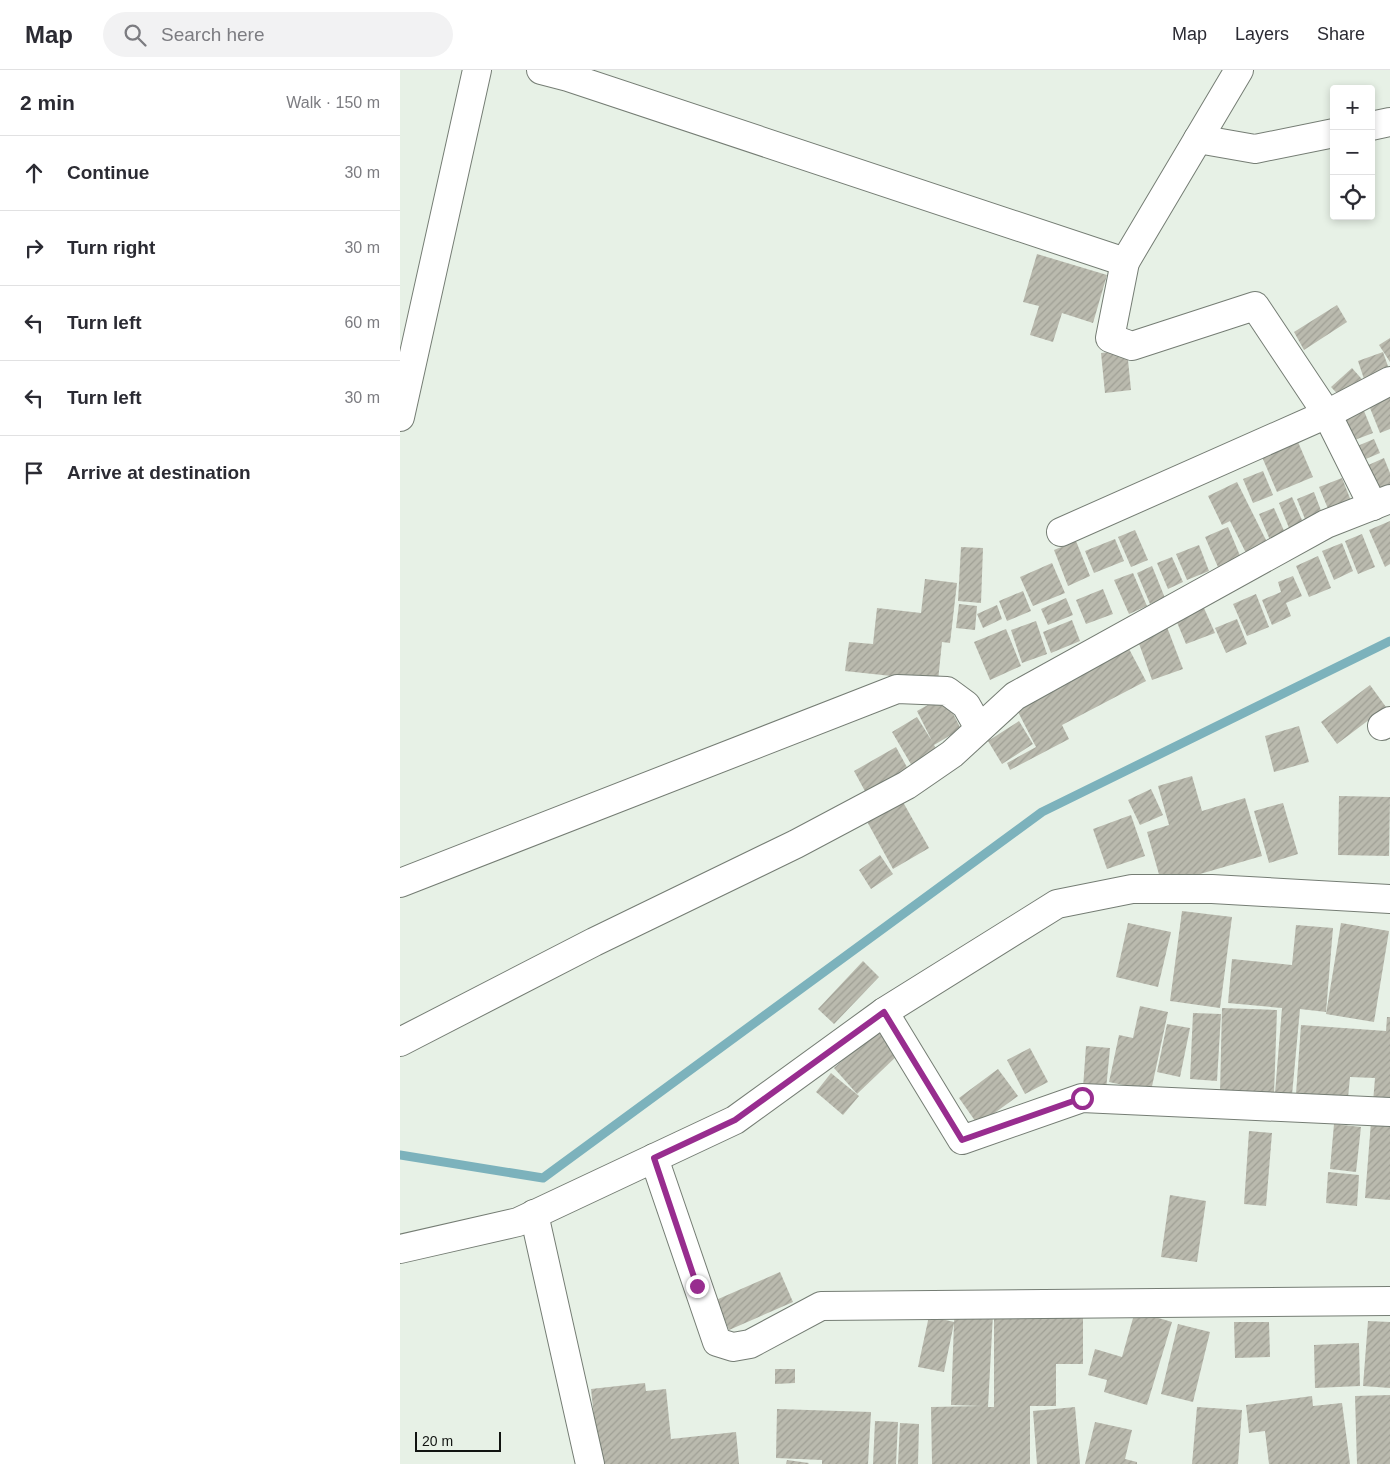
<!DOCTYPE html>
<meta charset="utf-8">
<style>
body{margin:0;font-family:Helvetica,sans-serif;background:#f2f2f3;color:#2b2b33}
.controls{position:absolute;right:15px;top:15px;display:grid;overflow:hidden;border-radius:5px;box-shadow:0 2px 8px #0003}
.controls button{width:45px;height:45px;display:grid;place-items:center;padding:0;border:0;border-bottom:1px solid #e1e1e2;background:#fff;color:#2b2b33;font:25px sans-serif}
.scale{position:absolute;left:15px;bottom:12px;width:86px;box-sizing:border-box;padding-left:5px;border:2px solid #111411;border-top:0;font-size:14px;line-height:18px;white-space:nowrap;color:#111411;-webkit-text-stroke:4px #e7f1e6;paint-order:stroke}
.stop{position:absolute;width:15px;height:15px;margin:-11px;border:4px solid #982d8f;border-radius:50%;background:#fff}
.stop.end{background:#982d8f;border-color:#fff;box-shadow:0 1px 5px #0008}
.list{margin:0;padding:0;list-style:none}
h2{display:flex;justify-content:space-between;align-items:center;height:65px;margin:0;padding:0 20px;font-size:21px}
h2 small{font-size:16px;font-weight:400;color:#7c7c81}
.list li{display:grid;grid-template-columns:32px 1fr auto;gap:15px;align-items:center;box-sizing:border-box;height:75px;padding:0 20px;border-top:1px solid #e1e1e2}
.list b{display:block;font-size:19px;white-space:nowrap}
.list em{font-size:16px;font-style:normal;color:#7c7c81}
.icon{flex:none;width:28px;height:28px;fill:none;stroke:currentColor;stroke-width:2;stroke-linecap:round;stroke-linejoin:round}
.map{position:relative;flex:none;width:990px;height:1394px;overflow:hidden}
header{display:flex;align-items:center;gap:30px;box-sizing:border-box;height:70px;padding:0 25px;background:#fff;border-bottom:1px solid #e1e1e2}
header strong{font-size:24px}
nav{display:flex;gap:28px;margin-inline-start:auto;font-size:18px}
.search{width:350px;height:45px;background:#f2f2f3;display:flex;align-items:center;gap:12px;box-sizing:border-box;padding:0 18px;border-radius:28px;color:#7c7c81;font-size:19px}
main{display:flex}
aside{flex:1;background:#fff}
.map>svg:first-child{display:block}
</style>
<header>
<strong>Map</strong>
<div class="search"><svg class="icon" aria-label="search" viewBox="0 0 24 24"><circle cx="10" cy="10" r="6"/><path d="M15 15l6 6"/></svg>Search here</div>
<nav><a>Map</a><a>Layers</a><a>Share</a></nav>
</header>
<main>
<aside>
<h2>2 min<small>Walk · 150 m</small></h2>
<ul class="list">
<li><svg class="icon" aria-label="ahead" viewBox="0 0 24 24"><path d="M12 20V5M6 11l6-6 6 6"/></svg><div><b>Continue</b></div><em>30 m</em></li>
<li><svg class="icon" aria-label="right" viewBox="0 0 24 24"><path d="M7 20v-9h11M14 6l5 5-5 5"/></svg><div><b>Turn right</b></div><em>30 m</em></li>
<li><svg class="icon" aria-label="left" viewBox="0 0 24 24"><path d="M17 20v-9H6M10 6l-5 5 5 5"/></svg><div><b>Turn left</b></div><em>60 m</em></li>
<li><svg class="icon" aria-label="left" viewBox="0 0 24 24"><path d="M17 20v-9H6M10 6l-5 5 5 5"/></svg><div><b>Turn left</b></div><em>30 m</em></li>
<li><svg class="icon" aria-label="arrive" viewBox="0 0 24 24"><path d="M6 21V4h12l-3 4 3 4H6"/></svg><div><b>Arrive at destination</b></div></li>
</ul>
</aside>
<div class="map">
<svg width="990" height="1394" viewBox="0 0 990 1394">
<defs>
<pattern id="building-hatch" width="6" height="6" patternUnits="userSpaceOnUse" patternTransform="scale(1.25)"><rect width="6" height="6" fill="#babaae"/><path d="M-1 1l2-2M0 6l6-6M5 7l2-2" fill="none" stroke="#9f9f95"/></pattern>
</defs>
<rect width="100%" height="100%" fill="#e7f1e6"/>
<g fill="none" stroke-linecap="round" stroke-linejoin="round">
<path stroke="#7cb2bc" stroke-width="9" d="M0,1085L143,1108L642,742L990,571"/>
</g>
<g fill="url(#building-hatch)">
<path d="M637,184L707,205L693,253L662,243L653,272L630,265L639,236L623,232Z"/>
<path d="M937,235L947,252L904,280L894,262Z"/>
<path d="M990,268V292L979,275Z"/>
<path d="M727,280L731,320L705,323L701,283Z"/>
<path d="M983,282L990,302L965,312L958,291Z"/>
<path d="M952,298L967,315L946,333L931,317Z"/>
<path d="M990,318V359L980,363L966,328Z"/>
<path d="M962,336L973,363L952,371L941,345Z"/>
<path d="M895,365L913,407L877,422L859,380Z"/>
<path d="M974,369L980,383L961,391L955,377Z"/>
<path d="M984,388L990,403V416L974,422L964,397Z"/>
<path d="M863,401L873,425L853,433L843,409Z"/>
<path d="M942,408L953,436L931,446L919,417Z"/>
<path d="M837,412L867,472L846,483L830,451L822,455L808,426Z"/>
<path d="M914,422L923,446L907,454L897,429Z"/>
<path d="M892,427L905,457L891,463L879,433Z"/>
<path d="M874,438L885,463L870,470L859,444Z"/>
<path d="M990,451V494L985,497L969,460Z"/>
<path d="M828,457L841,488L818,497L805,467Z"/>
<path d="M735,460L748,490L731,497L718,467Z"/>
<path d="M962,464L975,497L958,504L945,471Z"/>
<path d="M715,469L724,491L694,503L685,481Z"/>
<path d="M676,471L690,506L668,516L654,480Z"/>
<path d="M942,473L953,501L934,510L922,481Z"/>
<path d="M799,475L809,501L787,510L776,484Z"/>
<path d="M561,477L583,478L581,533L558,531Z"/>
<path d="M918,486L931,518L909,527L896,496Z"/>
<path d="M772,487L783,512L768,519L757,493Z"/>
<path d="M652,493L665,523L633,536L620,507Z"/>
<path d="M752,496L765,528L750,534L737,503Z"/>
<path d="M733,503L747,536L729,544L714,510Z"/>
<path d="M893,506L902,526L886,533L891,546L872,555L862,530L881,522L878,512Z"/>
<path d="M525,509L557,513L550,573L542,572L538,611L445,601L449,572L473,574L477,538L521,543Z"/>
<path d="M703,519L713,544L686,554L676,530Z"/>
<path d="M623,521L631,541L607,551L599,531Z"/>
<path d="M856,524L869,557L847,566L833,534Z"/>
<path d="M666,528L673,545L648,555L641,539Z"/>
<path d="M559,534L577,536L575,560L556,558Z"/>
<path d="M597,535L602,549L583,558L577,544Z"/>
<path d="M804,538L815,563L786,574L776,550Z"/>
<path d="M837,549L847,574L826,583L815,558Z"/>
<path d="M672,550L680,571L651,583L643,562Z"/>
<path d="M636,551L647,584L622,593L611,560Z"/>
<path d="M767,557L783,599L752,610L737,568Z"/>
<path d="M606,559L621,596L590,610L574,572Z"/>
<path d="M728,577L746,611L662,655L669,669L610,700L607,693L636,677L615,636Z"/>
<path d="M970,615L986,637L937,674L921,652Z"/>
<path d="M544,626L561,659L534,675L537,680L512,696L492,662L517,647L532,671L517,641Z"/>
<path d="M619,651L633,674L602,694L588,671Z"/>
<path d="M899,656L909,692L874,702L865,666Z"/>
<path d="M496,677L508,699L466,723L454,701Z"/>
<path d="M792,706L802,741L845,728L862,786L762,815L747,762L769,755L758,716Z"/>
<path d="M751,719L763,745L740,755L728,730Z"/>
<path d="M499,725L529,778L493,799L464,746Z"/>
<path d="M939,726L990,727L989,786L938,785Z"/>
<path d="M883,733L898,784L869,793L854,741Z"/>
<path d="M731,745L745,786L707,799L693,759Z"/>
<path d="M480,785L493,804L471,819L459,800Z"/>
<path d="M782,841L832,847L820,938L770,931Z"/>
<path d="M728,853L771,862L758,917L716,907Z"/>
<path d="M941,853L989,861L974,952L926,944Z"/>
<path d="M896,855L933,858L926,942L900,939L892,1025L875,1023L882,938L828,933L832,889L892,895Z"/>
<path d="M463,891L479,907L434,954L418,939Z"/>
<path d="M740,936L768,942L751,1021L709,1012L719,965L733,968Z"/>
<path d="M822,938L877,940L874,1025L820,1024Z"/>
<path d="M793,943L821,944L817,1011L790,1009Z"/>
<path d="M987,947H990V1033L973,1032L975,1008L950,1007L948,1028L896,1024L901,955L986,961Z"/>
<path d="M767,954L790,958L780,1007L757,1002Z"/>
<path d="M478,959L500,983L457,1024L434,998Z"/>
<path d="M686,976L710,978L706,1020L683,1018Z"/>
<path d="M630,978L648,1012L625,1024L607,990Z"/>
<path d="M598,999L618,1026L578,1055L559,1028Z"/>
<path d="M431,1003L459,1026L443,1045L416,1022Z"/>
<path d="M971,1052L990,1054V1130L965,1128Z"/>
<path d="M934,1054L961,1057L956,1102L930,1099Z"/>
<path d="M849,1061L872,1063L866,1136L844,1134Z"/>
<path d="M928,1102L959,1105L957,1136L926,1133Z"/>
<path d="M770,1125L806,1131L797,1192L761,1187Z"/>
<path d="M380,1202L393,1232L329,1260L316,1230Z"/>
<path d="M594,1235L683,1237V1294H656V1336H630V1394H532L531,1337L582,1336L551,1335L554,1253L544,1302L518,1297L529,1246L554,1252L555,1242L593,1244L588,1337H594Z"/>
<path d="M735,1241L772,1252L747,1335L704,1322L707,1310L688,1305L695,1279L722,1287Z"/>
<path d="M968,1251L990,1252V1318L963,1316Z"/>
<path d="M834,1252H869L870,1287L835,1288Z"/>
<path d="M778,1254L810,1262L793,1332L761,1324Z"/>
<path d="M959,1273L960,1316L915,1318L914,1275Z"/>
<path d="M375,1299H395V1313L375,1314Z"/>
<path d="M245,1313L246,1321L266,1319L271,1369L336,1362L339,1394H199L191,1319Z"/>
<path d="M990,1325V1394H957L955,1326Z"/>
<path d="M912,1326L913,1336L942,1333L950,1394H869L865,1361L849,1363L846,1335Z"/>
<path d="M675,1337L680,1394H637L633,1341Z"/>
<path d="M797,1337L842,1340L838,1394H792Z"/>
<path d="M377,1339L471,1342L468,1394H422V1390L376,1388Z"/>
<path d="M475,1351L498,1352L496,1394H473Z"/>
<path d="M695,1352L732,1360L725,1389L737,1392V1394H685Z"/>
<path d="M500,1353L519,1354L518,1394H498Z"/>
<path d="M387,1390L409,1393L408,1394H386Z"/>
</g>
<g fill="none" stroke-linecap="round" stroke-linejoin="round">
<defs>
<g id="minor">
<path d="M141,0L168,7L725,192L839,0"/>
<path d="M971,56L990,52"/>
<path d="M798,69L855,79L934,63"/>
<path d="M725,192L710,268L732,276L855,236L927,344L973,436"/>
<path d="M0,347L77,0"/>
<path d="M661,462L927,344L990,311"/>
<path d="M982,656L990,651"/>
<path d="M0,813L497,619L547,621L566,635L579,658"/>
<path d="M484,942L562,1070L682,1028L990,1042"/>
<path d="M0,972L194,872L396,774L507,715L552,684L615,626L926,454L990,429"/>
<path d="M254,1088L317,1272L333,1277L350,1274L421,1236L990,1231"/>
<path d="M134,1144L190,1394"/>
<path d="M0,1179L118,1152L335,1050L484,942L657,834L732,819H812L990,829"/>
</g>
</defs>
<use href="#minor" stroke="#757d74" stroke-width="30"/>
<use href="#minor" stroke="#fff" stroke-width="28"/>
</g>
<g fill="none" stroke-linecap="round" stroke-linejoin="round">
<path stroke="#982d8f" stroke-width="6" d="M297,1216L254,1088L335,1050L484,942L562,1070L682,1028"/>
</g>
</svg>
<div class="controls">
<button>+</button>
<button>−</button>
<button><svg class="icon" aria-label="locate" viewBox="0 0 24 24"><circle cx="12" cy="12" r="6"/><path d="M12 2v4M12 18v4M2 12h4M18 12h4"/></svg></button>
</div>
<div class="scale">20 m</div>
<div class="stop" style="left:682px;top:1028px"></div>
<div class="stop end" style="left:297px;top:1216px"></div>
</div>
</main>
